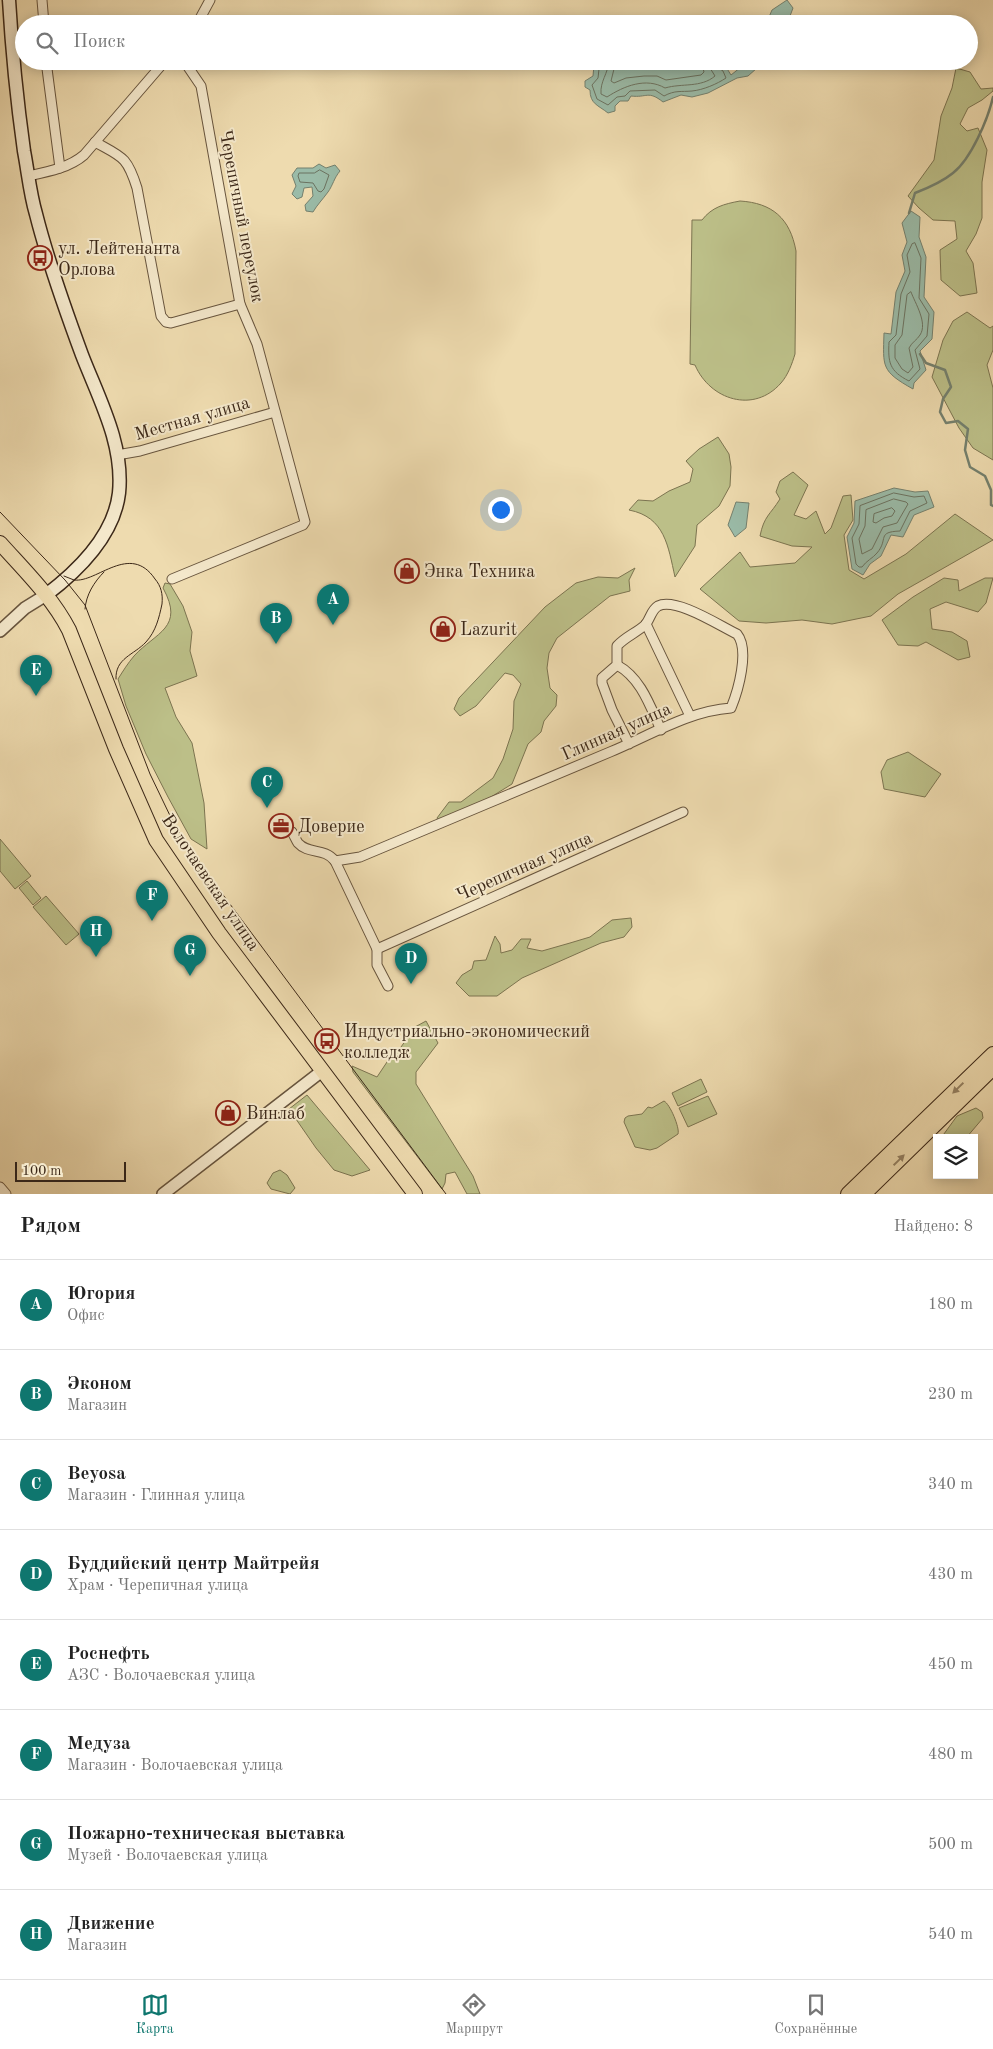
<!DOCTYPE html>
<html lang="ru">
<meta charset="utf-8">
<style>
body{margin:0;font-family:"Old Standard TT",serif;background:#f6f6f6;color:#222}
.controls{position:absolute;right:15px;bottom:15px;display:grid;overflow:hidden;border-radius:0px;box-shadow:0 2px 12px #0003}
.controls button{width:45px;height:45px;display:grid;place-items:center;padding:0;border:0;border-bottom:1px solid #e0e0e0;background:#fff;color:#222;font:25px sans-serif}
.scale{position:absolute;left:15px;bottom:12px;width:111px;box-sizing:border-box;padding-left:5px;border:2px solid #3c2818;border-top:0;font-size:14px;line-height:18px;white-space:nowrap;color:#3c2818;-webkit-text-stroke:4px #f4e8cb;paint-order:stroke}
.you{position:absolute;left:500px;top:509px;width:18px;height:18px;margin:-12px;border:4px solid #fff;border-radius:50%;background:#1a73e8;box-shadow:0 0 0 8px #1a73e833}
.badge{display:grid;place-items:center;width:32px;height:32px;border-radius:50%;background:#0f766e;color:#fff;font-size:16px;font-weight:700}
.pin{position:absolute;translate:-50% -41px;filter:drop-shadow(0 1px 2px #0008)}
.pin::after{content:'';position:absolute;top:26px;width:18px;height:15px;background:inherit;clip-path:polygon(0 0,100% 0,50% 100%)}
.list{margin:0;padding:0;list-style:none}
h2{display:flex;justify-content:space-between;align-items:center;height:65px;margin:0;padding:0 20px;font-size:21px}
h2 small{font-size:16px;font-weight:400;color:#767676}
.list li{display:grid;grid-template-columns:32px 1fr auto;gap:15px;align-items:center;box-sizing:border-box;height:90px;padding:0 20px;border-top:1px solid #e0e0e0}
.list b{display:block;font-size:19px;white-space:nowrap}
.list p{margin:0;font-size:16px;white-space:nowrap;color:#767676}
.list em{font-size:16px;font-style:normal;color:#767676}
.icon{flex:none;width:28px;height:28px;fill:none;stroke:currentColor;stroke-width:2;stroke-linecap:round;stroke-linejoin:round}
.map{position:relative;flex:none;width:993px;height:1194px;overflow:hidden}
.search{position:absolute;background:#fff;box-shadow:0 2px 12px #0003;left:15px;right:15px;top:15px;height:55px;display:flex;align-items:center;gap:12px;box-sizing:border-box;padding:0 18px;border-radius:28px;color:#767676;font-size:19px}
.sheet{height:785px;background:#fff}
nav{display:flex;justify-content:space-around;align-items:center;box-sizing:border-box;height:70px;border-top:1px solid #e0e0e0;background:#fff;font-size:14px;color:#767676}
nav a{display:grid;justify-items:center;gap:2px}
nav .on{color:#0f766e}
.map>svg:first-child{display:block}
</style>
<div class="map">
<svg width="993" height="1194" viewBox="0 0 993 1194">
<rect width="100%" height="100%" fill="#eedbaf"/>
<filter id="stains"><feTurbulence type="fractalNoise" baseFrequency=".004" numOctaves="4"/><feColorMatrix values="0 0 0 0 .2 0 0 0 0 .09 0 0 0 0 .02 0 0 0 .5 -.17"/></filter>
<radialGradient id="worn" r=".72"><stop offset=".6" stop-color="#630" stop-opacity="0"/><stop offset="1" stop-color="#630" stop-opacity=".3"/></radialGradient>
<g fill="#bcbf88" stroke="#7c7450">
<path d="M956,68L970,72L981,89L993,88V91L982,100L968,108L960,124L967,131L978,128L987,150L982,182V218L976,234L966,251L973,263L977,293L960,296L941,280L940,250L957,239L955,221L933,220L919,208L908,196L934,160L941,116L952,88Z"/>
<path d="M740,201C772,203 790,218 796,251L795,354C792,364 788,375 781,383C754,414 710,400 695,365L690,364L692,220H702C712,207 724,204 740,201Z"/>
<path d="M967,312L990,328L993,326V350L987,365L993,388V460L973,448L959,428L932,377L943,340L953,321Z"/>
<path d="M718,437L729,454L731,467L730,486L719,506L697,525L695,546L675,577C668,546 665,517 629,510L638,500L653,501L669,491L690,482L693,469L686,461L699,449Z"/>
<path d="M793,472L808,485L794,515L806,519L816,511L825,534L831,528L843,496L851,495L853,520L844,535L849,570L864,579L906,554L955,514L993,540L898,594L871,616L832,624L802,620L766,623L739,621L700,589L740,552L750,567L795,563L812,547L792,546L760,536C764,516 770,515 780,499L776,492L780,481Z"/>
<path d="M635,568L629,580L630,591L610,596L557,638L549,653L547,668L550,688L557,695L556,706L544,721L541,732L528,744L512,784L478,805L439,822L437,818L449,802H461L493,778L503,759L513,729L514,701L521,684L513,675L505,673L476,706L460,716L454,709L459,698L545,607L576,583L598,577L618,578Z"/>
<path d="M944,578L958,580L959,591L985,578H993L986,603L978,612L946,602L930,609L932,629L952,632L967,641L970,657L958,660L926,642L918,646L898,645L882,620L913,597Z"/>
<path d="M165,583L170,584L183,606L192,632L190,651L197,676L165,688L176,717L192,743L204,803L207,849L191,839L168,797L146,754L126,706L118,679C123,671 128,663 134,656C156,632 185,628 163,588Z"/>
<path d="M908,752L941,774L925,797L884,789L881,772L887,760Z"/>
<path d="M0,839L31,876L15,889L0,871Z"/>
<path d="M27,881L41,898L33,905L19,888Z"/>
<path d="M46,896L79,934L66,945L33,907Z"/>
<path d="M631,918L632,927L624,937L601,943L522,978L497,996H469L456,983L462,975L472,969L474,961L486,960L495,936L500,944L501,953L512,950L521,939H531L527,948L542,951L570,943L590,937L612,920Z"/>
<path d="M426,1021L438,1043L416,1072V1084L473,1176L480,1194H467L455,1172L446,1174L445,1183L442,1189L353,1072L352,1066L377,1077L389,1059L401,1047L415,1027Z"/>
<path d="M701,1079L707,1092L678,1106L672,1093Z"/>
<path d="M307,1095L370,1170L352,1176L334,1170L316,1148L289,1109Z"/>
<path d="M708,1096L717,1114L688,1127L679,1108Z"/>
<path d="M664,1101C670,1104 680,1128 678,1134L657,1148L650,1150L635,1147L624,1122L625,1118L628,1116L642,1114L648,1107L652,1108Z"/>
<path d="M976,1108L982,1112L983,1118L966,1138H941L957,1116Z"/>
<path d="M280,1170L287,1175L295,1188L290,1194L271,1189L267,1183L273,1173Z"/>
</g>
<g fill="#9abba8" stroke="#74806e">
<path d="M787,0L793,8L787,24H766L772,10Z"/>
<path d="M601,61H716L726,67L731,75L746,63L744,61H758L757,68L748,76L737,78L708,93L692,97L681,95L663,102C648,90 647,98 631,96L628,101H620L615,106V111L608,113C598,105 590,104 590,90L585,87V81L593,76L594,65Z"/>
<path d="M319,164L326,168L335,165L340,171C334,178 333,185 328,192C323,199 317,205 313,212L306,211L305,205L313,196L312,187L304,188L302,197L297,199L292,194L296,186L292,175L297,168H313Z"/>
<path d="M911,211L920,217L919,237L926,257L924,297L934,312L932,339L920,351L926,370L914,383L913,389C881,371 883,367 884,333L891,334L896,292L905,271L902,255L907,242L902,223Z"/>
<path d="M894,488L915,492L928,491L934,507L914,515L903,537L891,535L881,556L870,564L863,575L852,569L847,537L854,523L855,501Z"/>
<path d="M736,502L749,503L746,528L735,537L728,525Z"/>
</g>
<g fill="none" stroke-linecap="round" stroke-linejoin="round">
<g stroke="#6b7260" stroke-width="1">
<path d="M602,61L599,69L598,78L592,85L597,99L608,105L617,97L625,96L630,91L655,90L664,96C675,90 681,92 692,91C703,90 717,84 726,78L723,71L716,66L715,61"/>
<path d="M609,61C608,74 600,81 601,94L607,97C624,86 646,77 665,88C682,83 701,88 715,76L710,68L709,61"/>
<path d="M616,61L611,81L614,83L626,78L644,76H657L666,80L701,75L704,72L701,61"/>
<path d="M320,170L329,175L324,189L321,192L318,191L313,183L300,182L298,176L299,173H314Z"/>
<path d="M915,243L921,258L919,298L929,314L927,336L915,350L920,369L909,381C889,371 888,362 889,342L896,335L901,294L910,272L907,255L912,244Z"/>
<path d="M911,292C915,303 928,323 920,335C917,340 912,342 909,348L913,367L908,373L902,369L895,358V345L902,335L907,295Z"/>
<path d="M894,493L914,497L924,496L927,503L910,511L900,531C876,532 889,539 877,553C873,558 866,561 862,567H859L856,564L852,538L859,524L860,506Z"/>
<path d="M894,499L906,502L908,504L897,523L883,527L872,549L862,554L859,539L865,526L866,510Z"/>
<path d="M892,508L895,511L892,516L884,518L876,523L873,522L874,514Z"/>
</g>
<g stroke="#74806e" stroke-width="2.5">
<path d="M909,213L915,193C928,188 942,182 953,173C971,159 988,119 993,97"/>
<path d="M920,354L926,363L945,370L951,387L943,399L940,412L946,423L958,421L968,429L965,450L970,467L985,476L991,490V505L993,506"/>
</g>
<defs>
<g id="minor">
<path d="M42,0L44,24"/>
<path d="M197,24L210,0"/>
<path d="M46,61L60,168"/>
<path d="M95,142C122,157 127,156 137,188L161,316L166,322L171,323L240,304"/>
<path d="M28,176C47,172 69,168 84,155L165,61"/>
<path d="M117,455L140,451L275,412"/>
<path d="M172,579L303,525L305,522L257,344L240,304L201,86L184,61"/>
<path d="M646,624L690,716"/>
<path d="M617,665C641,678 650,706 661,730"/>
<path d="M292,832C294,835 296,840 298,843C309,855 324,847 335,861L360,857C443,822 527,787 610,752C649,736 688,711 731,708C738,691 750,650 737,634C720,626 676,597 658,606C651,610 650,620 645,625C636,633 625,637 617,646V665L602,678V683L612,710L629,744"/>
<path d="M335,861L377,949V965L388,986"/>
<path d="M377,949L683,812"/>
<path d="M0,1187L6,1194"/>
</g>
<g id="tertiary">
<path d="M0,631L25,608L46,595"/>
<path d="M163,1194L322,1071"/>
</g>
<path id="secondary" d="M9,0C12,51 17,101 24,151C28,172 30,194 36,214C48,262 65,309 82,355C99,399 124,444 119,493C114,536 79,570 46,595"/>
<g id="primary">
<path d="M0,543C25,571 52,597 69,630L116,749L156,840L219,933L415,1194"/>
<path d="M848,1194L993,1054"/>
<path d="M864,1194L993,1068"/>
</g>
</defs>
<use href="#minor" stroke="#68553e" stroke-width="11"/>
<use href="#tertiary" stroke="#68553e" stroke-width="14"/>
<use href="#secondary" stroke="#3c2818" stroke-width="15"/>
<use href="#primary" stroke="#3c2818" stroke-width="16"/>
<use href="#minor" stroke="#f4e8cb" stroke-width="9"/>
<use href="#tertiary" stroke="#f4e8cb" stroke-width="11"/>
<use href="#secondary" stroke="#f4e8cb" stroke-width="12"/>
<use href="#primary" stroke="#eedbaf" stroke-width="14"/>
<g stroke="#3c2818" stroke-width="1">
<path d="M0,512L65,580L85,605L150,774L175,826L215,884L446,1194"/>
<path d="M64,576C67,577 71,579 74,580C97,583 130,542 155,579C161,586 163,594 162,604C159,618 156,631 146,642C134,655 115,658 116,679"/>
<path d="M85,609C86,595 94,582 104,572"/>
</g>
</g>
<defs><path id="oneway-solid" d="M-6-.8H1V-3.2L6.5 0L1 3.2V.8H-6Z" transform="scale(1.25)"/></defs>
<g fill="#958264">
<use href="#oneway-solid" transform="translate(958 1088) rotate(136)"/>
<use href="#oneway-solid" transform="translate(899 1160) rotate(-44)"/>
</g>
<defs>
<symbol id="bus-ring" viewBox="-11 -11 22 22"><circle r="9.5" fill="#f4e8cb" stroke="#8f2418" stroke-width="1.5"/><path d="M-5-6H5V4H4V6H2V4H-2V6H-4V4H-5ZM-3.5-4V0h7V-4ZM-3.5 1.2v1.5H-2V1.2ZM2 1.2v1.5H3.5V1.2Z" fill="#8f2418"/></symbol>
<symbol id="shop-ring" viewBox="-11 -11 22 22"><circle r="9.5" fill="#f4e8cb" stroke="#8f2418" stroke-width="1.5"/><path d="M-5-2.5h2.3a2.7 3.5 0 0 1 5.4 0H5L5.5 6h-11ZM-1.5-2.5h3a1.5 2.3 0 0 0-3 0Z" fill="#8f2418"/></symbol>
<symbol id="office-ring" viewBox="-11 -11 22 22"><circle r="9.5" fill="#f4e8cb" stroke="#8f2418" stroke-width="1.5"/><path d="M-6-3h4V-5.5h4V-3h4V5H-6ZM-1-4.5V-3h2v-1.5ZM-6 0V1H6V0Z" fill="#8f2418"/></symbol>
</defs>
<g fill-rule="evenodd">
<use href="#bus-ring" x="26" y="244" width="28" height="28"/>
<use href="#shop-ring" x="393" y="557" width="28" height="28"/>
<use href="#shop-ring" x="429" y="615" width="28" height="28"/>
<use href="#office-ring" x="267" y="812" width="28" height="28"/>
<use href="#bus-ring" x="313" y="1027" width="28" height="28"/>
<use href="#shop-ring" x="214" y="1099" width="28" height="28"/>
</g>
<g text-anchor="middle" stroke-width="4" stroke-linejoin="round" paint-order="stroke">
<g font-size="18" fill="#3c2818" stroke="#f4e8cb">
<text transform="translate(242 216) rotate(79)" y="6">Черепичный переулок</text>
<text transform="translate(192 418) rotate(-16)" y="6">Местная улица</text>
<text transform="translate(616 731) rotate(-24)" y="6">Глинная улица</text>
<text transform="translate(524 866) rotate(-24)" y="6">Черепичная улица</text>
<text transform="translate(211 882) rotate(56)" y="6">Волочаевская улица</text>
</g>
<g font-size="18" fill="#3c2818" stroke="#f4e8cb" text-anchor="start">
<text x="58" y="254">ул. Лейтенанта<tspan x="58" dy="21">Орлова</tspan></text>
<text x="424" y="577">Энка Техника</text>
<text x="460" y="635">Lazurit</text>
<text x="298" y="832">Доверие</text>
<text x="344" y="1037">Индустриально-экономический<tspan x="344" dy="21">колледж</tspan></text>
<text x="246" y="1119">Винлаб</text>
</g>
</g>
<rect width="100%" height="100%" filter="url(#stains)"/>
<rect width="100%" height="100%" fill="url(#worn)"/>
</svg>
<div class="controls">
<button><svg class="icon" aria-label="layers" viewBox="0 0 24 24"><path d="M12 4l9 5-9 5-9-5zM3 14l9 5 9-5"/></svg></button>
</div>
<div class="scale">100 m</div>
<div class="you"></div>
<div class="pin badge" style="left:333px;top:625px">A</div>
<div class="pin badge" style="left:276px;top:644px">B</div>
<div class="pin badge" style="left:267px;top:808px">C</div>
<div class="pin badge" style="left:411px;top:984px">D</div>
<div class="pin badge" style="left:36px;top:696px">E</div>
<div class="pin badge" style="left:152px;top:921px">F</div>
<div class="pin badge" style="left:190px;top:976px">G</div>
<div class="pin badge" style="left:96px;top:957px">H</div>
<div class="search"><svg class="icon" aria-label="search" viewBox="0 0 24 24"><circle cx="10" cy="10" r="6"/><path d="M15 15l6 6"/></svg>Поиск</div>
</div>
<section class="sheet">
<h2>Рядом<small>Найдено: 8</small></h2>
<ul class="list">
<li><span class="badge">A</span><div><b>Югория</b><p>Офис</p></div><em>180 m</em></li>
<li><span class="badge">B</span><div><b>Эконом</b><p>Магазин</p></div><em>230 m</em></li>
<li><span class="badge">C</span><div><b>Beyosa</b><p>Магазин · Глинная улица</p></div><em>340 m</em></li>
<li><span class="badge">D</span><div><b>Буддийский центр Майтрейя</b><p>Храм · Черепичная улица</p></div><em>430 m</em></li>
<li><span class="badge">E</span><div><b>Роснефть</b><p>АЗС · Волочаевская улица</p></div><em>450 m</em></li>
<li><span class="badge">F</span><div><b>Медуза</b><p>Магазин · Волочаевская улица</p></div><em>480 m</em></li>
<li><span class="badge">G</span><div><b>Пожарно-техническая выставка</b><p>Музей · Волочаевская улица</p></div><em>500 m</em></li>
<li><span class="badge">H</span><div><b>Движение</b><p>Магазин</p></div><em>540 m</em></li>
</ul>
</section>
<nav>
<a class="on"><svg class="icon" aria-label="map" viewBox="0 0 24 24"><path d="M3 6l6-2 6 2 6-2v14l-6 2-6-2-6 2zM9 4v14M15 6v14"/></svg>Карта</a>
<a><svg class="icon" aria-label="directions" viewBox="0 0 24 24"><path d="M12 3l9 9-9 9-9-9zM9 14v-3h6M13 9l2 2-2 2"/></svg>Маршрут</a>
<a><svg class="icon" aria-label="saved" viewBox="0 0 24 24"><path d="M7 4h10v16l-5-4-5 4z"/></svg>Сохранённые</a>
</nav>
